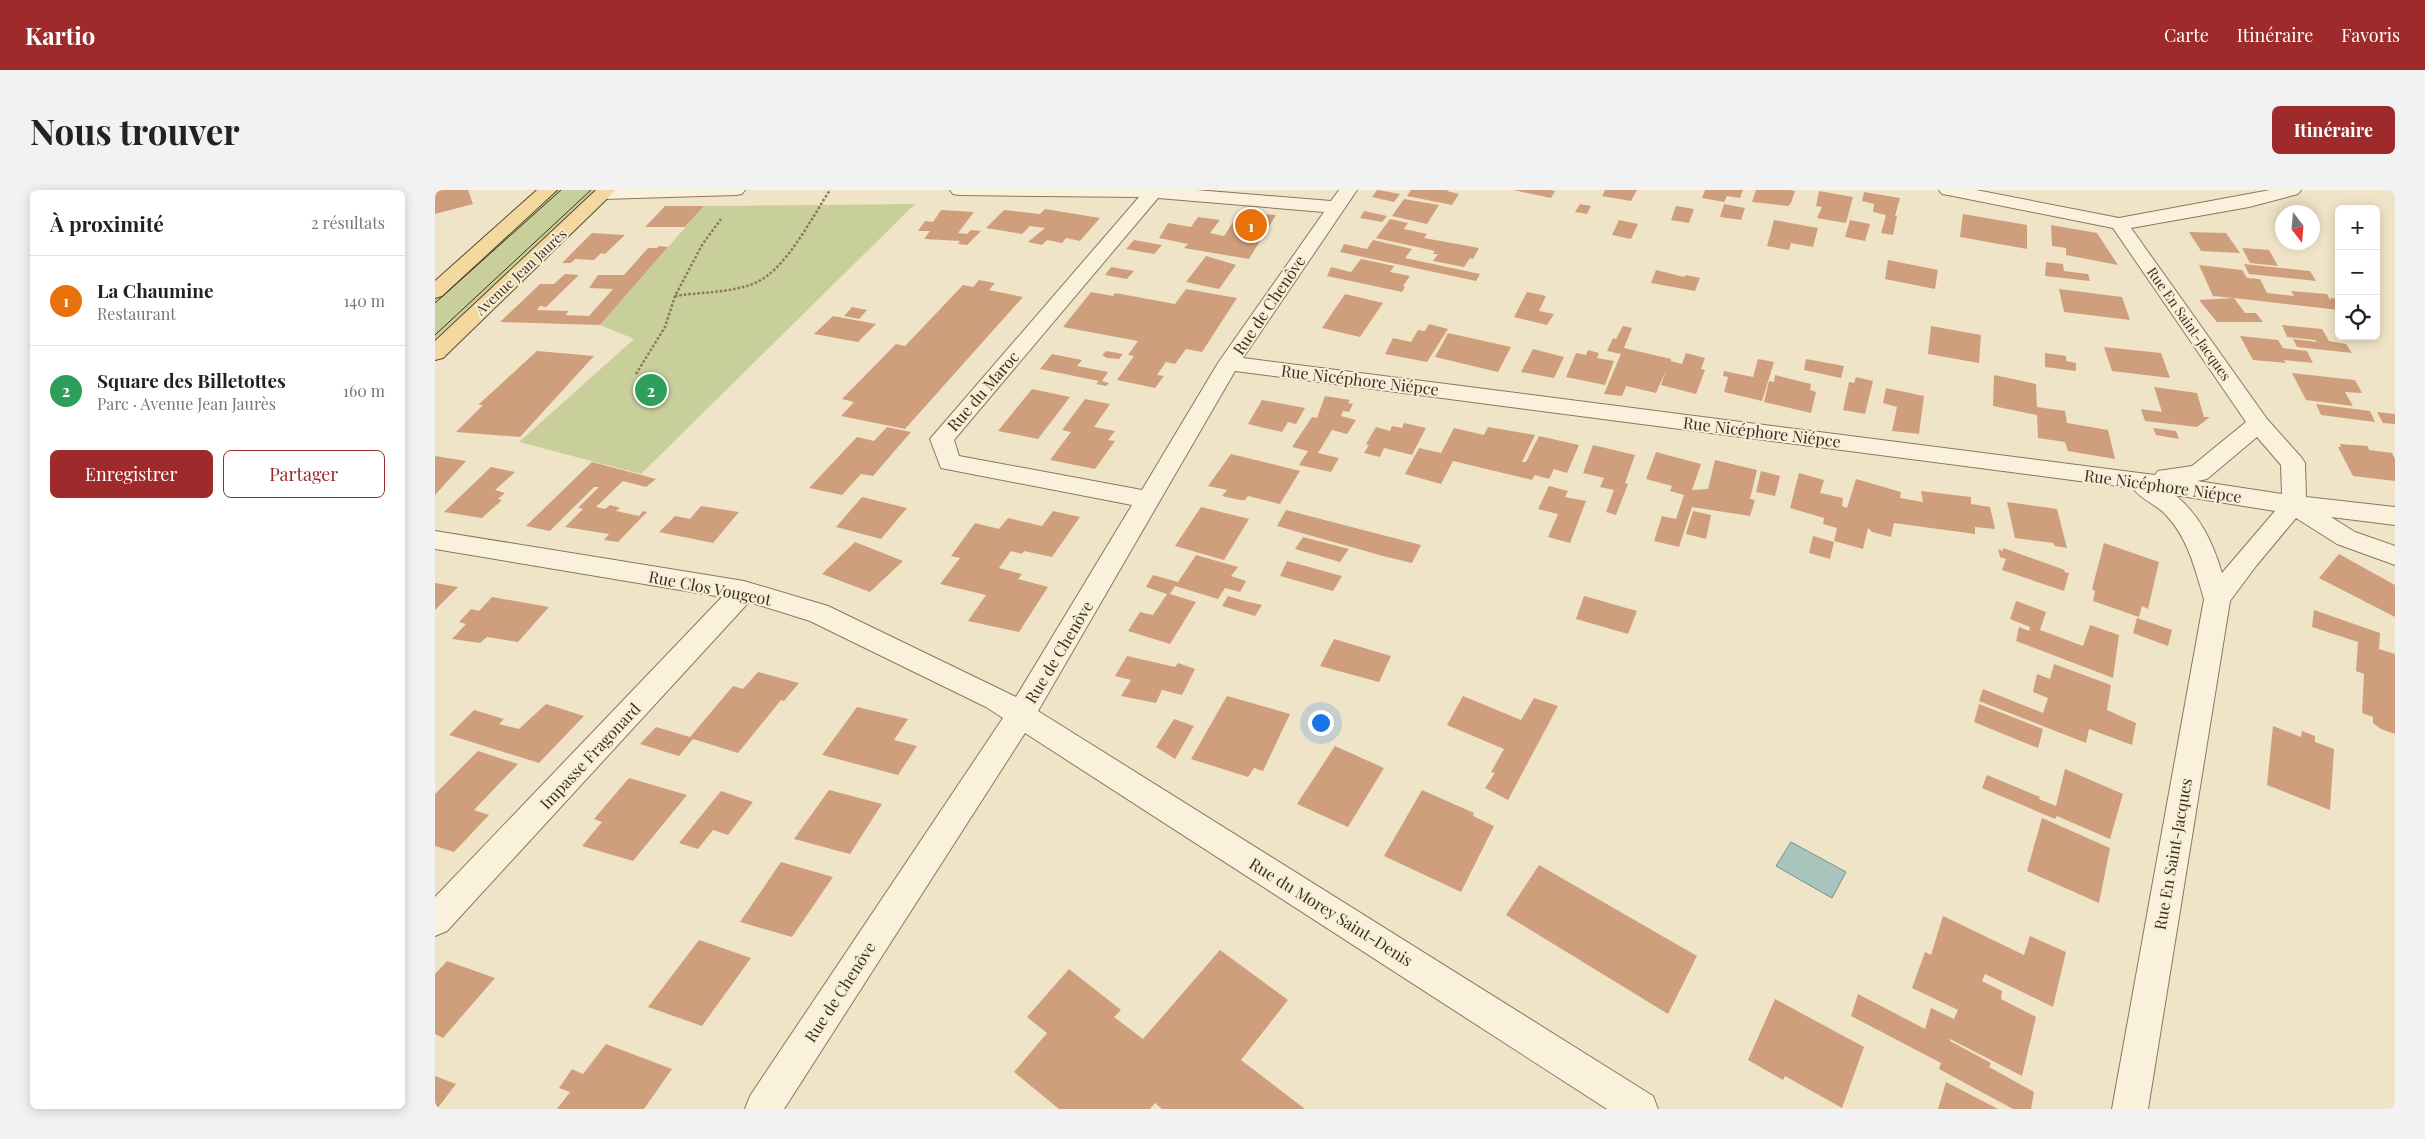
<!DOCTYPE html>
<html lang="fr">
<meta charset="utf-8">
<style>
body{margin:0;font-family:"Playfair Display",serif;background:#f2f2f2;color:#222}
.controls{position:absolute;right:15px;top:15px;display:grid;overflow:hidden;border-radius:8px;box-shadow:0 2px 12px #0003}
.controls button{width:45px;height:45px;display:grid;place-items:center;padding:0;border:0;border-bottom:1px solid #e0e0e0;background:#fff;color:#222;font:25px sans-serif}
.compass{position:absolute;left:1840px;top:15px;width:45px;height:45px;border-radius:50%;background:#fff;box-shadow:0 2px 12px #0003;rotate:164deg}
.you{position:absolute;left:885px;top:532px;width:18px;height:18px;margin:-12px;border:4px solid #fff;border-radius:50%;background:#1a73e8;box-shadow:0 0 0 8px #1a73e833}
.badge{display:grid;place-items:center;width:32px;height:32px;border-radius:50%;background:#9e2a2b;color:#fff;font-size:16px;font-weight:700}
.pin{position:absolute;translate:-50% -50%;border:2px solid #fff;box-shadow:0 1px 5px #0006}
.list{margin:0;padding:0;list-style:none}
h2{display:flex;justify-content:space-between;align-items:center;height:65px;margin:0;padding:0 20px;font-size:21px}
h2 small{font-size:16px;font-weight:400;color:#767676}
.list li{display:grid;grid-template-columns:32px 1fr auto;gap:15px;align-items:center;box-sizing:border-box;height:90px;padding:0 20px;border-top:1px solid #e0e0e0}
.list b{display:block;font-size:19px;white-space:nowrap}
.list p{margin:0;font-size:16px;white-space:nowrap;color:#767676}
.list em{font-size:16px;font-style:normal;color:#767676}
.actions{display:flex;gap:10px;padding:15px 20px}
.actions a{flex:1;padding:11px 0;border:1px solid #9e2a2b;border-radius:8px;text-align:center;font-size:18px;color:#9e2a2b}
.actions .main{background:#9e2a2b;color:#fff}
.icon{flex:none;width:28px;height:28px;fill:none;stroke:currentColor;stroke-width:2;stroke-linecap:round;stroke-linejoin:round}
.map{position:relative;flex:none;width:1960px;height:919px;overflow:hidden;border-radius:8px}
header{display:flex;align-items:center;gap:30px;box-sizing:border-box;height:70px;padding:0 25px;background:#9e2a2b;color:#fff}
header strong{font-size:24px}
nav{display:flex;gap:28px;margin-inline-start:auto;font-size:18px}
.intro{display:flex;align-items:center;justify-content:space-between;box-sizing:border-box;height:120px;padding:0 30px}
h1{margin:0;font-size:35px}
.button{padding:12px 22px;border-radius:8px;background:#9e2a2b;color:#fff;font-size:18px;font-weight:700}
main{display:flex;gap:30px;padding:0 30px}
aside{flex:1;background:#fff;border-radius:8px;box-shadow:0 2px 12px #0003}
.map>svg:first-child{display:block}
</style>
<header>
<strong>Kartio</strong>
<nav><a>Carte</a><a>Itinéraire</a><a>Favoris</a></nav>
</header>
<div class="intro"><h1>Nous trouver</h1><a class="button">Itinéraire</a></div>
<main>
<aside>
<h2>À proximité<small>2 résultats</small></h2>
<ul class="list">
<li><span class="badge" style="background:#e8710a">1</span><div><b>La Chaumine</b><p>Restaurant</p></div><em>140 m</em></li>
<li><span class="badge" style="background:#2e9e5b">2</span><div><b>Square des Billetottes</b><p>Parc · Avenue Jean Jaurès</p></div><em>160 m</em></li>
</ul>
<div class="actions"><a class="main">Enregistrer</a><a>Partager</a></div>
</aside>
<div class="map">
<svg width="1960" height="919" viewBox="0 0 1960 919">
<rect width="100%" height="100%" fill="#f0e4c8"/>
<g fill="#c9cf9b">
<path d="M121,0H162L0,151V108Z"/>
<path d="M480,14L206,284L84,252L199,149L165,135L269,16Z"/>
</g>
<path fill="#a9c4bc" stroke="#6f938a" d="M1356,652L1411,682L1397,708L1341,676Z"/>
<g fill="#cf9f7d">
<path d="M0,0H33L38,14L0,24Z"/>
<path d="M942,0H943L965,4L959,12L937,7Z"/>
<path d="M976,0H1013L1012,1L1024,4L1017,15L972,6Z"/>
<path d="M1078,0H1115L1120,1L1116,8Z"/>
<path d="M1170,0H1202L1196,11L1167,6Z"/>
<path d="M1270,0H1308L1305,8L1292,6L1289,12L1267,8Z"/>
<path d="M1321,0H1355L1360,1L1356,13L1353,16L1317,12Z"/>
<path d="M1384,1L1418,7L1411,33L1382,28L1387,17L1381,16Z"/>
<path d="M1429,2L1465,8L1460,26H1462L1458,45L1446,43L1451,25L1438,22L1439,14L1427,11Z"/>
<path d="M969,9L1004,15L992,34L957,26Z"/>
<path d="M1145,14L1156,16L1152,24L1140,22Z"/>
<path d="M1289,14L1310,18L1306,30L1285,27Z"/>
<path d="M230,16H269L250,37H210Z"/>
<path d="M1241,16L1259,19L1254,33L1236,30Z"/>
<path d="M610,19L665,28L645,51L631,48L627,53L612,50L607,55L593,52L610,38L595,36L587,44L551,38L569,20L605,24Z"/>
<path d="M506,20L539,22L523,43L532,44L536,40L546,41L532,55L523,54L525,51L489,49L495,41H483L490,31L498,32Z"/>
<path d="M929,21L952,26L947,32L925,28Z"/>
<path d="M805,22L841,25L814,69L749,58L753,54L724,48L733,33L756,37L763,27L785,30L775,43L789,46Z"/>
<path d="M1528,24L1592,35V59L1525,47Z"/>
<path d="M955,29L973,33L969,39L992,44L989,48L1044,58L1038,69L1035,68L1029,77L998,71L1003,64H998L1000,61L941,48Z"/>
<path d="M1184,30L1203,34L1196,49L1177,45Z"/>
<path d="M1339,30L1383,38L1378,57L1356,53L1354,60L1332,56Z"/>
<path d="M1415,30L1435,34L1430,51L1410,47Z"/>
<path d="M1616,35L1662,43L1683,75L1631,65V58L1617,56Z"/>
<path d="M1754,42L1791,43L1805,63L1766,61Z"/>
<path d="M157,43L190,45L170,64L166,63L159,70L140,69L136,73H127Z"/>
<path d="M699,50L727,55L719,64L691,59Z"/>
<path d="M938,50L977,59L970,68L1045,84L1041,91L905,62L909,54L932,59Z"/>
<path d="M224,56L233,57L165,135L65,132L105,94H119L130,84L144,85L111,117L105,116L102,120L134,121L130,125L154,126L178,99L154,98L163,85H189L213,58H222Z"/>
<path d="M1807,58L1834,60L1843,76L1815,73Z"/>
<path d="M771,66L801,75L784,99L751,92Z"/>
<path d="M926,69L959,76L955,82L975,86L968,96L970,97L967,102L892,86L896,77L916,82Z"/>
<path d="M1453,70L1503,80L1500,99L1450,89Z"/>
<path d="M1611,72L1628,74L1629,81L1653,84L1655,91L1610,86Z"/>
<path d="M1809,74L1875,81L1881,91L1814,84Z"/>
<path d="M1764,75L1807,80L1812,88L1825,89L1832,103L1859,106L1856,101L1892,104L1895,110L1896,108L1904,109V120L1799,108L1810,123H1821L1828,132H1782L1764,110L1799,108L1778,106Z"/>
<path d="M676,77L699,81L692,89L670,85Z"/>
<path d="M1221,80L1249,87L1251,85L1265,88L1260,101L1216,93Z"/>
<path d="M544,90L560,93L554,100L588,107L470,239L406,226L419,212L407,209L461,154L470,156L528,95L538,97Z"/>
<path d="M751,99L802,108L767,162L751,159L740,174L731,172L722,185L729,186L720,198L682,190L699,166L693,165L703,151L628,137L656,102L678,106L680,103L740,114Z"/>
<path d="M1624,99L1687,107L1695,130L1629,122Z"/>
<path d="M1092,102L1111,106L1104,121L1119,124L1112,135L1079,127Z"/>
<path d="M910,104L948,113L925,147L887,138Z"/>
<path d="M417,117L432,120L424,129L409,126Z"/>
<path d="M398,126L441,134L423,152L379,144Z"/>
<path d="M994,134L1013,139L992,172L950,164L958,148L976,152L983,140L990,141Z"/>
<path d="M1847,135L1887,139L1894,151L1911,154L1917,163L1862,157L1858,149L1882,152L1880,150L1852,147Z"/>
<path d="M1188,136L1197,138L1189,158L1236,169V171L1247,174L1251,163L1270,168L1266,179L1270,180L1261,204L1226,195L1231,180L1221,203L1191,196L1187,206L1169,204L1186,164L1172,161L1178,148L1181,149Z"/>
<path d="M1496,136L1546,145L1544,173L1493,164Z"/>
<path d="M1013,143L1076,157L1063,182L1000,167Z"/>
<path d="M1805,146L1843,150L1848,158L1872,161L1878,173L1849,170L1851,173L1818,170Z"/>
<path d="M1669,157L1726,163L1735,188L1677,181Z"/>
<path d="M1098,159L1129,167L1119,188L1086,182Z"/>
<path d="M1153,160L1164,163L1162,168L1179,171L1170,195L1131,187L1141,163L1151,165Z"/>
<path d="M102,161L159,166L85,247L21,242L48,215H43Z"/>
<path d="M671,161L688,164L684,169L672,168L667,165Z"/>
<path d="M1610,163L1631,166V171L1641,173V181L1610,177Z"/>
<path d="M617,164L647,170L642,176L673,182L667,191L674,193L671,196L661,194L664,191L605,179Z"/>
<path d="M1323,169L1339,172L1327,211L1289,202L1293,187L1288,186L1289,181L1318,187Z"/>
<path d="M1371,169L1409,176L1406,188L1369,180Z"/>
<path d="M1857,183L1920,190L1927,203L1910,202L1918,216L1871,210Z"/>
<path d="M1340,185L1376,194L1375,200L1381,202L1376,223L1329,212L1334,191L1339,192Z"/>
<path d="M1559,185L1601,194L1602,217L1630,221L1632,233L1673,240L1680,269L1633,261L1630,252L1603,248L1602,225L1558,216Z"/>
<path d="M1421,187L1438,191L1430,224L1408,220L1414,192L1419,193Z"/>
<path d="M1719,197L1762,203L1769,227H1775L1762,237L1710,231L1706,219L1727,222Z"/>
<path d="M1451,198L1489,206L1484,244L1457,241L1462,217L1448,213Z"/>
<path d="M597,199L635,207L603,249L563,241Z"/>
<path d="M890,206L915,210L913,213L918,214L914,222L908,221L906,226L921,230L912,244L897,240L883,263L904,268L896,282L864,275L873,261L857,257L877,227L882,228Z"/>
<path d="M650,209L675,214L659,237L680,241L673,250L680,251L660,279L615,270L636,242L627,240Z"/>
<path d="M827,210L870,218L861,234L853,232L847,242L813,234Z"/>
<path d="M1881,214L1935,221L1940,232L1886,225Z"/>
<path d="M1942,222L1960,224V234L1948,233Z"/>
<path d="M969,233L991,238L977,265L949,258L945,267L929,263L934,255L931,254L941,237L955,241L957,236L967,238Z"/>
<path d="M452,237L476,242L438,286L426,284L407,305L374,298L422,247L439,251Z"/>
<path d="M1053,237L1100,245L1087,272H1091L1104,246L1144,255L1132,283L1119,279L1114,289L1100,285L1097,290L1018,271L1006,294L970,284L984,258L1006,263L1019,238L1049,245Z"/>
<path d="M1718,238L1741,241L1744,249L1721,245Z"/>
<path d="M1905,254L1933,256L1934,260L1957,263L1960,269V291L1918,286L1903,257H1906Z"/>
<path d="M1158,255L1200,265L1190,293L1193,294L1181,325L1171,322L1179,300L1165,297L1169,288L1148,283Z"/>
<path d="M1221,262L1266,274L1257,300L1273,299L1280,270L1322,280L1315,309L1320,310L1315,326L1257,317L1244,357L1219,351L1227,326L1241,329L1249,305L1235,301L1237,296L1211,289Z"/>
<path d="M796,264L865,281L845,314L813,306L810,310H805L787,306L792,300L773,296Z"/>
<path d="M0,266L31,271L0,305Z"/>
<path d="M157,272L221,289L211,297L188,291L161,317L170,319L175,315L185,318L181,321L204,326L208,321L212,322L183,352L169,350L174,344L130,337L148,319L143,318L164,297H159L115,341L91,336Z"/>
<path d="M56,277L80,282L60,300L70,303L63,309L67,310L47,328L9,322Z"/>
<path d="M1326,281L1345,286L1340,306L1321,302Z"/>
<path d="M1364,283L1389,290L1385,303L1408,308L1407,316L1412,318L1421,289L1466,302L1465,308L1488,312L1486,301L1536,307V314L1555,317L1560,339L1540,337V344L1459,333L1456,347L1437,342L1433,338L1428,359L1399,351L1402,338L1388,334L1389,328L1355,318Z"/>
<path d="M1114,296L1133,301L1130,307L1151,311L1135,353L1113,347L1123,324L1103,319Z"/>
<path d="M427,307L472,318L446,349L401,337Z"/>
<path d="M1572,312L1622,319L1632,358L1620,356L1618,353L1580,348Z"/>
<path d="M266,316L304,322L278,353L224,342L240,326L255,329Z"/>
<path d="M766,317L814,329L789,370L740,356Z"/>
<path d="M851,320L986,355L977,373L948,366L842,336Z"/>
<path d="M618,321L645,327L617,367L589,361L587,364L576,361L564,378L587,384L583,389L613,397L584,442L533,431L551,405L505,394L525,368L516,366L540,333L564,339L573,328L607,336Z"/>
<path d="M1258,321L1276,325L1271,349L1251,344Z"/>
<path d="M1378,346L1399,352L1395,369L1374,363Z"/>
<path d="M868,347L914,359L905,372L860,359Z"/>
<path d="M420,352L468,371L435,402L387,384Z"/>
<path d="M1669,353L1724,372L1713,419L1707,416L1704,427L1658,411L1660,401L1657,399Z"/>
<path d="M1568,358L1630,380L1629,382L1634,383L1629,401L1567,380L1571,369L1565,367L1563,359L1568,361Z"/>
<path d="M1904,364L1960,395V427L1884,388Z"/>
<path d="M761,365L803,377L796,386L811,391L805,402L790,398L783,409L740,396L735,404L761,412L735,454L693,441L705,422L718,425L732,404L711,397L718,385L743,392Z"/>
<path d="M852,371L907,386L898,401L845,386Z"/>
<path d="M0,393L23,397L0,420Z"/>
<path d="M793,406L810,411L827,415L820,426L787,416Z"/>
<path d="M1149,406L1202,421L1193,444L1141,429Z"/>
<path d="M57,407L114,417L83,452L52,447L45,453L17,449L31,434L24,432L36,419L44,421Z"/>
<path d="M1581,411L1611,422L1605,440L1648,456L1655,435L1684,445L1678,488L1581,451L1584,437L1594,441L1595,437L1575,429Z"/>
<path d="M1879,420L1945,443L1944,459L1960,464V544L1946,539L1938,533V527L1927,523L1929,484L1921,481L1923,452L1877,437Z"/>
<path d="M1702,428L1737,440L1733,456L1698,443Z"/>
<path d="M899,449L956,466L944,492L885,476Z"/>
<path d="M692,466L740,477L743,473L760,479L747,505L727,500L721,513L686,506L696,490L680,486Z"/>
<path d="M1619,474L1676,495L1672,520L1701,533L1697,555L1654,539L1651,553L1544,511L1548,499L1608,523L1613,508L1598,502L1602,484L1615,489Z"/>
<path d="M323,482L364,493L349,511L346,510L303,563L258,549L244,566L205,554L221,537L255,547L298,496L308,499Z"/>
<path d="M792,506L855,524L828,581L819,578L813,587L756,569Z"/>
<path d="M1028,506L1086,530L1099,508L1123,516L1073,610L1050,598L1060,583L1056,582L1069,559L1012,535Z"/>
<path d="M111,514L149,526L104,573L14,545L39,520L69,529L64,534L84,539Z"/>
<path d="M1544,514L1608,539L1603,558L1539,532Z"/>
<path d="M422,517L473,529L459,550L482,556L463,585L387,565Z"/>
<path d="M739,529L759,536L740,569L721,557Z"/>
<path d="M1838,536L1866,547L1867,541L1880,546V552L1899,559L1895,620L1832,595Z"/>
<path d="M900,556L949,578L913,637L862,614Z"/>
<path d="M43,561L83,574L39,620L54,625L19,662L0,656V604Z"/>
<path d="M1630,579L1688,604L1675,649L1622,626L1620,629L1547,598L1552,585L1605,607L1604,609L1621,616Z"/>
<path d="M194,588L252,605L198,671L147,656L167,632L159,629Z"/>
<path d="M394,600L447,614L415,664L359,649Z"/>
<path d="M987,600L1039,623L1038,626L1059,636L1026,702L949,666Z"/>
<path d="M286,601L318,612L293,645L278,640L263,659L244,653Z"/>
<path d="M1607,628L1675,658L1664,713L1592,681Z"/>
<path d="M346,672L398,687L357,747L305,732Z"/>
<path d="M1104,675L1262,766L1233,824L1071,725Z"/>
<path d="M1508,726L1589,765L1595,746L1631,762L1618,817L1550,784L1547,791L1567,801L1566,809L1601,827L1587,886L1515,849V851L1556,873L1554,877L1599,902L1596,919H1578L1504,879L1506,873L1416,826L1423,804L1490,839L1496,818L1519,829L1523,820L1477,798L1490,762L1496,765Z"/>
<path d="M264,750L316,768L267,836L213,817Z"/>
<path d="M785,760L853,810L806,870L870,919H727L720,913L715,919H624L579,882L612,843L592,827L634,779L686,820L679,827L708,849Z"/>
<path d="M12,771L60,788L8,848L0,844V784Z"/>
<path d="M1340,809L1429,857L1407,918L1350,886L1348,890L1313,870Z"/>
<path d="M171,854L237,879L209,919H122L135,902L124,898L137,879L148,884Z"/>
<path d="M0,886L21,894L2,919L0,918Z"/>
<path d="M1511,892L1563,919H1503Z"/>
</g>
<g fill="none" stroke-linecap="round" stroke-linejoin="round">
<defs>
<g id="minor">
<path d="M162,0H310L307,4L301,5L168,9L162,8L159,4Z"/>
<path d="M515,0H761L896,11L904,0H922L808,168L1720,285L1723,281L1757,276L1811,232L1678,38L1513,5L1507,4L1504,0H1541L1684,28L1835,0H1866L1863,4L1814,17L1696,38L1832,229L1866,267L1870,273L1871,307L1960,317V335L1896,327L1920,342L1960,356V375L1902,354L1861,328L1821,376L1795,411L1713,919H1677L1769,409C1760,379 1753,348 1731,325C1722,315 1705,309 1698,298L800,181L603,521L1218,906L1223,919H1172L590,543L349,919H310L315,906L568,528L551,517L375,431L314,412L12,741L0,746V707L287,407L0,359V341L309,391L393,416L581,507L697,315L506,278L495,249L704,7L524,5L518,4ZM723,8L889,22L783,173L707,300L524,266L519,250ZM1822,247L1846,275L1847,304L1762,291L1772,289ZM1740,305L1840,321L1787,383C1778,353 1765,325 1740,305Z"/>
</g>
<g id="major">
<path d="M102,0H122L7,106L0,108V91Z"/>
<path d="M161,0H181L8,168L0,170V151Z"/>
</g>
</defs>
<use href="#minor" stroke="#8d765c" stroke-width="2"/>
<use href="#major" stroke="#5b4430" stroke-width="2"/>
<g stroke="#8d765c" stroke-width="2.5" stroke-dasharray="2.5 2" stroke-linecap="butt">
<path d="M240,106C266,102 296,103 320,93C351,80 377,27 395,0"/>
<path d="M201,184L230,137L240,106L267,55L286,29"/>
</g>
<use href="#minor" fill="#faf1dc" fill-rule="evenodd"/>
<use href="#major" fill="#f3d9a0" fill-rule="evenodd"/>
<g stroke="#3d2e20" stroke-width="1">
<path d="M0,113L126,0"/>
<path d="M0,145L156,0"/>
</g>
</g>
<g text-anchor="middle" stroke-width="4" stroke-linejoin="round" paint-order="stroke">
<g font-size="14" fill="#3d2e20" stroke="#f7eed8">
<text transform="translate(86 82) rotate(-43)" y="5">Avenue Jean Jaurès</text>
<text transform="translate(1754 134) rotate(55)" y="5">Rue En Saint-Jacques</text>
</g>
<g font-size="16" fill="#3d2e20" stroke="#f7eed8">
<text transform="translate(834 115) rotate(-56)" y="6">Rue de Chenôve</text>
<text transform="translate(925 190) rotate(7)" y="6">Rue Nicéphore Niépce</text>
<text transform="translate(548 201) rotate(-49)" y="6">Rue du Maroc</text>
<text transform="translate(1327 242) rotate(7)" y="6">Rue Nicéphore Niépce</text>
<text transform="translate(1728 296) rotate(8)" y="6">Rue Nicéphore Niépce</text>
<text transform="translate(275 398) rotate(11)" y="6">Rue Clos Vougeot</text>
<text transform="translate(624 462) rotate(-59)" y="6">Rue de Chenôve</text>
<text transform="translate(155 566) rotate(-47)" y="6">Impasse Fragonard</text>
<text transform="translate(1738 664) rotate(-80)" y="6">Rue En Saint-Jacques</text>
<text transform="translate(896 722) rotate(32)" y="6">Rue du Morey Saint-Denis</text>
<text transform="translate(405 802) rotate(-57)" y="6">Rue de Chenôve</text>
</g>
</g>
</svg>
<div class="controls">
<button>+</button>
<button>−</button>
<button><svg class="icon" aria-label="locate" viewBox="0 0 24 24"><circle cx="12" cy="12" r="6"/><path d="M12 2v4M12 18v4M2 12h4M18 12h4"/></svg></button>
</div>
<svg class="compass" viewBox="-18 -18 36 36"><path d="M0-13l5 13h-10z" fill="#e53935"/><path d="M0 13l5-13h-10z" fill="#767676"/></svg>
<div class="you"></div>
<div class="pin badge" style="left:816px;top:35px;background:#e8710a">1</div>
<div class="pin badge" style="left:216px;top:200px;background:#2e9e5b">2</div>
</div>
</main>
